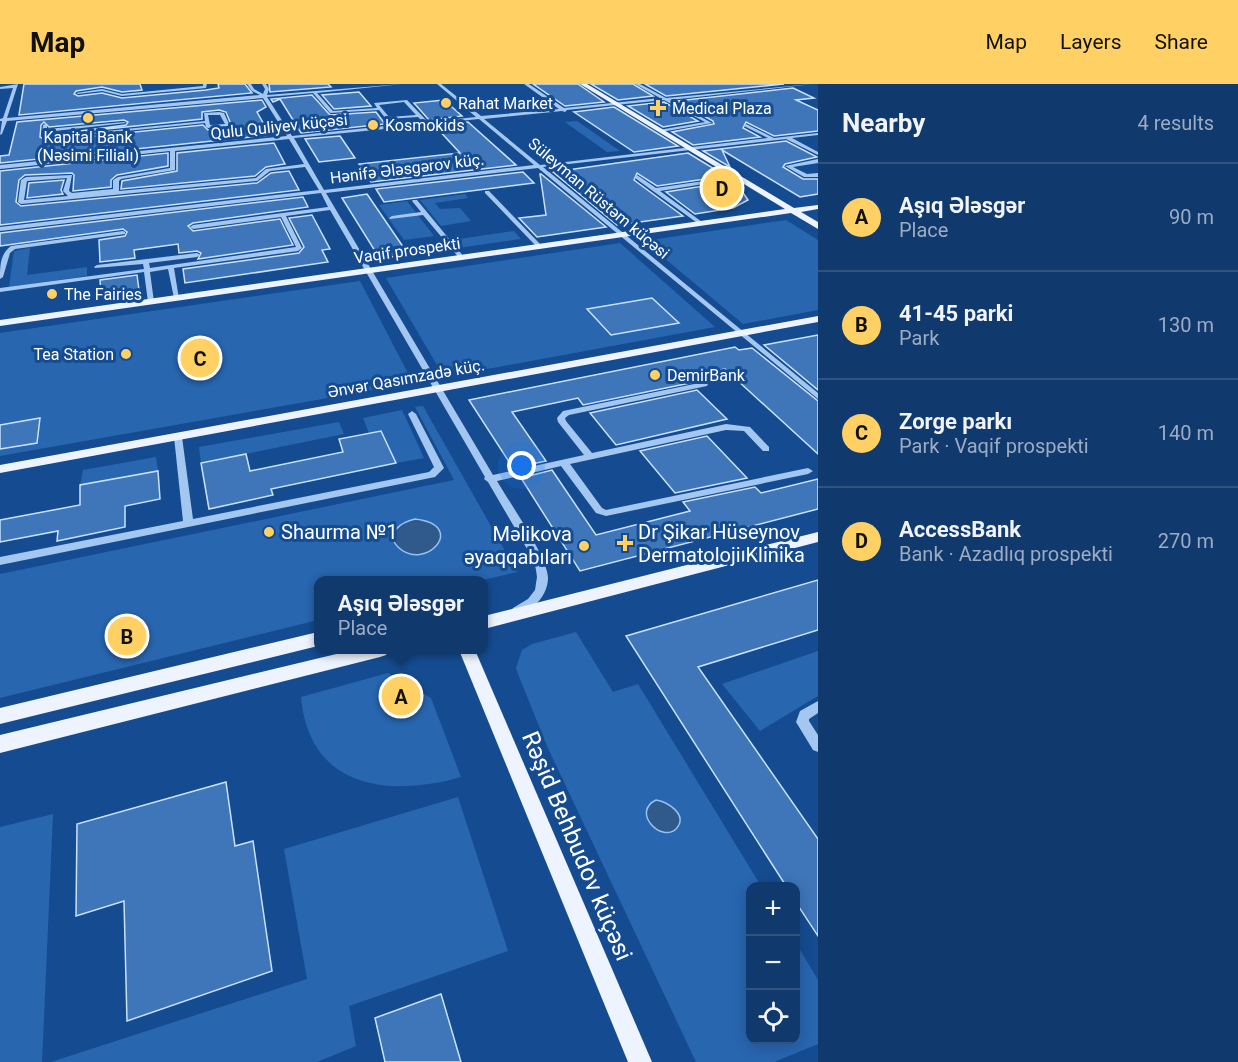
<!DOCTYPE html>
<meta charset="utf-8">
<style>
body{margin:0;font-family:Roboto,sans-serif;background:#1e4475;color:#f1f3f6}
.controls{position:absolute;right:18px;bottom:18px;display:grid;overflow:hidden;border-radius:12px;box-shadow:0 3px 15px #0003}
.controls button{width:54px;height:54px;display:grid;place-items:center;padding:0;border:0;border-bottom:2px solid #305380;background:#10396d;color:#f1f3f6;font:30px sans-serif}
.you{position:absolute;left:522px;top:382px;width:21px;height:21px;margin:-15px;border:4px solid #fff;border-radius:50%;background:#1a73e8;box-shadow:0 0 0 9px #1a73e833}
.badge{display:grid;place-items:center;width:39px;height:39px;border-radius:50%;background:#ffd063;color:#111;font-size:20px;font-weight:700}
.pin{position:absolute;translate:-50% -50%;border:3px solid #fff;box-shadow:0 2px 6px #0006}
.popup{position:absolute;left:314px;top:492px;width:174px;height:78px;box-sizing:border-box;display:grid;place-content:center;border-radius:12px;background:#10396d;filter:drop-shadow(0 2px 4px #0005);font-size:20px;white-space:nowrap;color:#9cacc2}
.popup b{font-size:22px;color:#f1f3f6}
.popup::after{content:'';position:absolute;left:50%;top:100%;margin-left:-12px;border:12px solid transparent;border-top-color:#10396d}
.list{margin:0;padding:0;list-style:none}
h2{display:flex;justify-content:space-between;align-items:center;height:78px;margin:0;padding:0 24px;font-size:26px}
h2 small{font-size:20px;font-weight:400;color:#9cacc2}
.list li{display:grid;grid-template-columns:39px 1fr auto;gap:18px;align-items:center;box-sizing:border-box;height:108px;padding:0 24px;border-top:2px solid #305380}
.list b{display:block;font-size:22px;white-space:nowrap}
.list p{margin:0;font-size:20px;white-space:nowrap;color:#9cacc2}
.list em{font-size:20px;font-style:normal;color:#9cacc2}
.icon{flex:none;width:33px;height:33px;fill:none;stroke:currentColor;stroke-width:2;stroke-linecap:round;stroke-linejoin:round}
.map{position:relative;flex:none;width:818px;height:978px;overflow:hidden}
header{display:flex;align-items:center;gap:36px;box-sizing:border-box;height:84px;padding:0 30px;background:#ffd063;color:#111}
header strong{font-size:28px}
nav{display:flex;gap:33px;margin-inline-start:auto;font-size:21px}
main{display:flex}
aside{flex:1;background:#10396d}
.map>svg:first-child{display:block}
</style>
<header>
<strong>Map</strong>
<nav><a>Map</a><a>Layers</a><a>Share</a></nav>
</header>
<main>
<div class="map">
<svg width="818" height="978" viewBox="0 0 818 978">
<rect width="100%" height="100%" fill="#154c91"/>
<g fill="#2866b0">
<path d="M577,37L620,67L607,68L565,38Z"/>
<path d="M465,110L468,114L435,119L440,125L460,124L471,137L441,142L420,116Z"/>
<path d="M407,117L434,152L404,156L379,121Z"/>
<path d="M786,136L818,156V226L743,240L644,157Z"/>
<path d="M514,147L521,155L458,164L452,156Z"/>
<path d="M620,159L715,243L444,293L386,194Z"/>
<path d="M30,164L27,191L87,183V192L9,203L14,167Z"/>
<path d="M360,197L413,299L0,372V249Z"/>
<path d="M423,322L517,488L483,496H318V536L0,614V490L454,396L415,323Z"/>
<path d="M402,326L424,374L396,379L381,347L369,349L363,334Z"/>
<path d="M339,338L344,350L201,379L199,363Z"/>
<path d="M156,373L158,387L80,401L83,386Z"/>
<path d="M576,548L613,608L638,600L761,802H750V956H796V859L818,896V960L774,978H696L547,662L518,590L516,584L522,566L532,560Z"/>
<path d="M818,567V612L760,647L722,600Z"/>
<path d="M388,589L431,614L461,693C388,714 309,704 301,613Z"/>
<path d="M458,713L508,867L349,922L356,962L317,978H51L307,895L284,765Z"/>
<path d="M53,730L42,978H0V743Z"/>
</g>
<g fill="#315a8c" stroke="#95c2f3" stroke-width="1.5">
<path d="M415,435C469,441 425,489 398,463C384,449 402,438 415,435Z"/>
<path d="M656,716C667,717 689,731 676,745C661,759 631,728 656,716Z"/>
</g>
<g fill="#3e76b9" stroke="#cae1fc" stroke-width="1.5" fill-rule="evenodd">
<path d="M24,0H140L142,6L122,8L102,3L76,7L74,10L78,12L102,9L122,14L206,6L219,4L218,0H245L252,9L19,31Z"/>
<path d="M269,0H328L331,3L270,8Z"/>
<path d="M533,0H578L604,18L565,22Z"/>
<path d="M591,0H633L653,12L618,16Z"/>
<path d="M645,0H784L666,12Z"/>
<path d="M793,4L814,14L796,16L818,26V47L774,52L746,38L743,44L760,53L693,61L672,48L714,40L713,37L677,17Z"/>
<path d="M359,8L371,22L334,25L322,11Z"/>
<path d="M312,11L330,31L376,28L385,40L301,49L280,15L273,18L271,15Z"/>
<path d="M262,16L266,23L257,28L270,51L0,79V72L9,71L17,38ZM219,26L226,28L232,43L208,46L203,41L47,57L40,53L41,41L44,38L49,43L124,36L128,38L126,41L49,51L202,35V28Z"/>
<path d="M444,16L462,32L429,36L414,19Z"/>
<path d="M664,18L698,37L663,43L628,22Z"/>
<path d="M614,23L678,62L634,68L574,28Z"/>
<path d="M468,38L516,81L371,98L359,80L460,69L435,42Z"/>
<path d="M340,52L355,74L319,78L305,55Z"/>
<path d="M786,57L817,73L785,80L783,83L803,95H818V110L800,113L722,66L730,83L703,67Z"/>
<path d="M274,59L285,80L266,83L255,92L121,105L122,97L177,87V69Z"/>
<path d="M168,69V82L117,91L111,96V103L73,107L74,91L72,89L25,91L19,96L16,118L21,122L257,99L271,89L289,87L299,106L0,141V87Z"/>
<path d="M688,69L726,92L657,102L637,89L634,96L683,132L625,140L617,141L553,88Z"/>
<path d="M523,88L534,99L384,118L376,105Z"/>
<path d="M540,90H541L606,143L537,153L519,134L546,131Z"/>
<path d="M64,96L61,106L63,110L27,114L29,99Z"/>
<path d="M735,97L748,116L733,124L695,130L666,108Z"/>
<path d="M367,110L408,170L380,175L342,114Z"/>
<path d="M303,113L308,123L193,139L188,142L193,147L280,135L293,161L198,175L201,169L197,167L179,169L178,160L134,166L135,174L100,178L99,156L125,152L127,148L123,145L0,162V149Z"/>
<path d="M312,131L330,165L322,166L328,178L185,199L183,185L299,169L304,163L289,134Z"/>
<path d="M137,191L139,206L101,211L100,196Z"/>
<path d="M652,214L679,239L611,251L587,225Z"/>
<path d="M818,251V306L764,261Z"/>
<path d="M735,263L739,266L752,264L818,317V370L725,285L684,293L690,299L583,321L578,314L512,328L546,377L513,384L469,316Z"/>
<path d="M697,306L727,335L616,361L590,329Z"/>
<path d="M40,334L37,359L0,365V341Z"/>
<path d="M381,347L396,379L271,405L273,411L209,425L201,379L246,370L250,387L343,368L339,355Z"/>
<path d="M707,352L747,394L675,409L640,367Z"/>
<path d="M552,386L596,451L690,427L683,418L755,403L761,409L818,395V425L580,487L521,394Z"/>
<path d="M158,387L160,415L125,422V443L57,457L58,447L0,458V436L80,421V401Z"/>
<path d="M818,496V546L698,583L818,755V852L795,817V802H786L626,552Z"/>
<path d="M226,698L235,762L253,757L272,887L127,937L124,817L76,832L77,740Z"/>
<path d="M441,910L461,978H385L375,934Z"/>
</g>
<g fill="none" stroke-linecap="round" stroke-linejoin="round">
<g fill="#a3c7f1" fill-rule="evenodd">
<path d="M18,0L7,34L260,11L252,7L247,0H251L254,5L263,10L265,5L262,0H266L269,5L267,11L402,0L317,9L333,27L377,24L374,19L407,16L428,38L476,33L437,0H441L481,32L559,25L524,0H529L564,24L660,14L635,0H640L666,14L813,0L670,16L712,39L661,48L659,46L705,38L664,16L567,26L565,28L562,27L484,35L540,81L768,54L744,42L746,40L774,54L818,49V51L792,54L818,68V71L786,55L543,83L818,309V315L538,84L326,109L493,391L584,371L558,338L557,334L563,327L704,298L708,300L707,302L569,331L565,334L566,337L592,369L726,340L750,343L769,363V367H763L744,347L726,346L570,380L602,424L606,426L808,384L813,387L808,390L606,432L596,429L561,382L497,397C509,418 548,473 548,494C548,505 542,515 534,522C528,527 521,532 513,530L511,527L513,524L528,515L535,506L537,493L536,486L534,477L488,398L484,395L485,393L330,126L286,132L302,164L298,167L174,184L179,215L174,214L168,185L150,188L154,218L151,220L148,218L144,188L0,208V204L144,185L143,180L95,184L94,183L97,181L197,169L200,171L197,173L149,179L150,184L296,163L281,133L193,145L190,143L193,141L328,123L321,109L0,147V143L319,106L305,83L270,87L257,97L21,120L18,118L21,96L26,93L72,91L69,107L72,109L113,105V96L118,93L170,84V67L0,85V81L287,52L263,14L7,37L2,50L0,51L2,37H0V35L3,34L13,4L0,5V3ZM313,9L330,29L379,26L386,35L418,33L423,38L292,52L267,13ZM404,18L416,31L389,33L379,21ZM479,35L534,81L324,106L294,54L425,41L428,42L430,40ZM289,55L304,80L266,85L256,94L119,107V97L121,95L175,86V67ZM67,94L63,107L68,112L24,116L27,97Z"/>
<path d="M203,0H207L206,4L122,12L102,7L78,10L76,9L102,5L122,10L203,2Z"/>
<path d="M219,28L224,29L230,42L208,44L206,43L205,39L47,55L42,53L43,41L45,40L47,41V45L124,38L126,39L46,48L47,53L205,37L204,29ZM208,31H220L225,40L210,41Z"/>
<path d="M818,75V79L793,83L807,90L818,89V93H804L785,82Z"/>
<path d="M637,91L656,104L738,92L741,94L660,107L702,138L703,139L700,141L635,94Z"/>
<path d="M485,107H489L541,161V163H537L485,109Z"/>
<path d="M413,116H417L464,173V175H460L423,131L390,135L389,134L392,132L421,128L412,117Z"/>
<path d="M123,147L125,148V150L15,165L10,169L3,193L0,195C0,182 0,170 11,162Z"/>
<path d="M412,327L416,330L444,384L435,393L0,481V473L183,437L174,353L178,350L182,353L193,435L429,388L434,383L408,330Z"/>
<path d="M818,617V629L809,635V637L818,651V668L813,666L796,638L800,627Z"/>
</g>
<g fill="#edf4ff" fill-rule="evenodd">
<path d="M580,0H587L794,124L818,121V125L801,128L818,138V145L791,129L0,242V236L785,125Z"/>
<path d="M818,232V238L0,389V381Z"/>
<path d="M818,448V458L484,545V532Z"/>
<path d="M318,548V562L0,640V624Z"/>
<path d="M353,566H388L386,571L380,573L0,669V651Z"/>
<path d="M459,566H475L652,978H628Z"/>
</g>
</g>
<g fill="#ffd063" stroke="#154c91" stroke-width="2">
<circle cx="446" cy="19" r="6"/>
<path d="M655 15h6v6h6v6h-6v6h-6v-6h-6v-6h6z"/>
<circle cx="88" cy="34" r="6"/>
<circle cx="373" cy="41" r="6"/>
<circle cx="52" cy="210" r="6"/>
<circle cx="126" cy="270" r="6"/>
<circle cx="655" cy="291" r="6"/>
<circle cx="269" cy="448" r="6"/>
<path d="M622 450h6v6h6v6h-6v6h-6v-6h-6v-6h6z"/>
<circle cx="584" cy="462" r="6"/>
</g>
<g text-anchor="middle" stroke-width="6" stroke-linejoin="round" paint-order="stroke">
<g font-size="16" fill="#fff" stroke="#154c91" text-anchor="start">
<text x="458" y="25">Rahat Market</text>
<text x="672" y="30">Medical Plaza</text>
<text x="385" y="47">Kosmokids</text>
<text x="88" y="59" text-anchor="middle">Kapital Bank<tspan x="88" dy="18">(Nəsimi Filialı)</tspan></text>
<text x="64" y="216">The Fairies</text>
<text x="114" y="276" text-anchor="end">Tea Station</text>
<text x="667" y="297">DemirBank</text>
</g>
<g font-size="16" fill="#fff" stroke="#154c91">
<text transform="translate(279 42) rotate(-6)" y="6">Qulu Quliyev küçəsi</text>
<text transform="translate(407 84) rotate(-7)" y="6">Hənifə Ələsgərov küç.</text>
<text transform="translate(599 114) rotate(40)" y="6">Süleyman Rüstəm küçəsi</text>
<text transform="translate(407 166) rotate(-8)" y="6">Vaqif prospekti</text>
<text transform="translate(406 294) rotate(-10)" y="6">Ənvər Qasımzadə küç.</text>
</g>
<g font-size="20" fill="#fff" stroke="#154c91" text-anchor="start">
<text x="281" y="455">Shaurma №1</text>
<text x="638" y="455">Dr Şikar Hüseynov<tspan x="638" dy="23">Dermatoloji Klinika</tspan></text>
<text x="572" y="457" text-anchor="end">Mәlikova<tspan x="572" dy="23">әyaqqabıları</tspan></text>
</g>
<g font-size="24" fill="#fff" stroke="#154c91">
<text transform="translate(577 762) rotate(67)" y="8">Rəşid Behbudov küçəsi</text>
</g>
</g>
</svg>
<div class="controls">
<button>+</button>
<button>−</button>
<button><svg class="icon" aria-label="locate" viewBox="0 0 24 24"><circle cx="12" cy="12" r="6"/><path d="M12 2v4M12 18v4M2 12h4M18 12h4"/></svg></button>
</div>
<div class="you"></div>
<div class="pin badge" style="left:401px;top:612px">A</div>
<div class="popup"><b>Aşıq Ələsgər</b>Place</div>
<div class="pin badge" style="left:127px;top:552px">B</div>
<div class="pin badge" style="left:200px;top:274px">C</div>
<div class="pin badge" style="left:722px;top:104px">D</div>
</div>
<aside>
<h2>Nearby<small>4 results</small></h2>
<ul class="list">
<li><span class="badge">A</span><div><b>Aşıq Ələsgər</b><p>Place</p></div><em>90 m</em></li>
<li><span class="badge">B</span><div><b>41-45 parki</b><p>Park</p></div><em>130 m</em></li>
<li><span class="badge">C</span><div><b>Zorge parkı</b><p>Park · Vaqif prospekti</p></div><em>140 m</em></li>
<li><span class="badge">D</span><div><b>AccessBank</b><p>Bank · Azadlıq prospekti</p></div><em>270 m</em></li>
</ul>
</aside>
</main>
